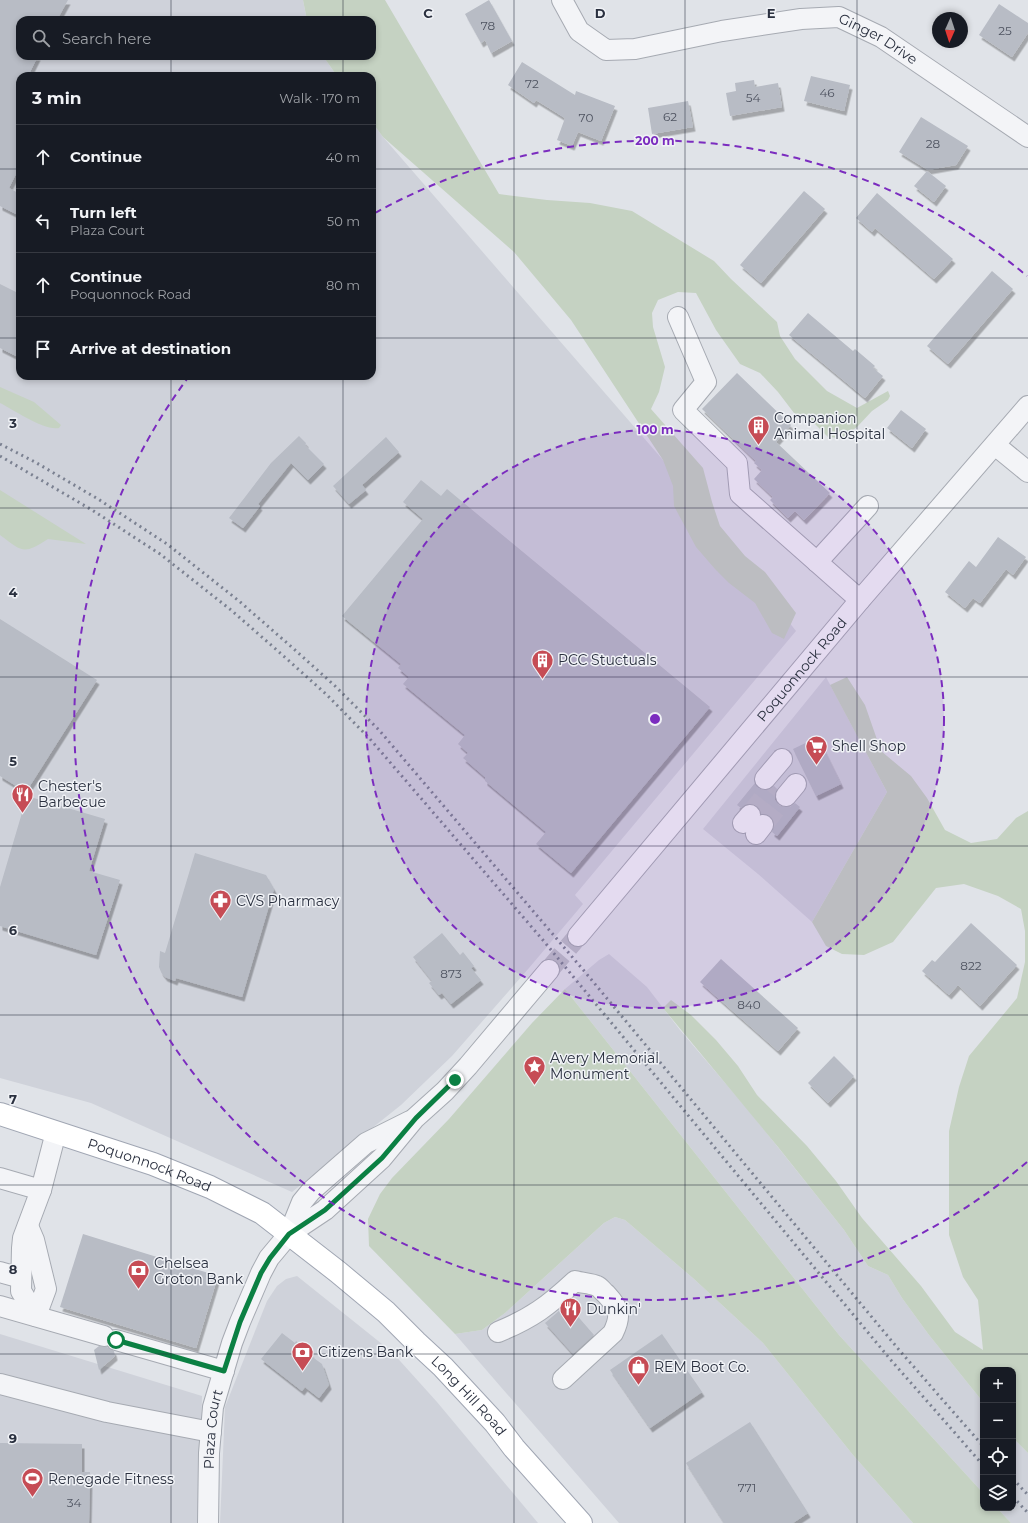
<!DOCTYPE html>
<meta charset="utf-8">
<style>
body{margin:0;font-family:Montserrat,sans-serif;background:#20242c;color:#f1f3f6}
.controls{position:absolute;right:12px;bottom:12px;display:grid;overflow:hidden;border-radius:8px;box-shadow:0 2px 6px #0003}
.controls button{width:36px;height:36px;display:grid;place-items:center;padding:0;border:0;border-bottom:1px solid #363941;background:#171b24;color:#f1f3f6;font:20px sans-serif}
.compass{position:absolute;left:932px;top:12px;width:36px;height:36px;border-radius:50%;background:#171b24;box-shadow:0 2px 6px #0003;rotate:183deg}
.stop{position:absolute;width:12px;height:12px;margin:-9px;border:3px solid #0b8043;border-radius:50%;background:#fff}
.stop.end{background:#0b8043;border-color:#fff;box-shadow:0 1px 4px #0008}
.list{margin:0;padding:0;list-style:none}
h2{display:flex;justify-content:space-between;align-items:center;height:52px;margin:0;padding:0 16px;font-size:17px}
h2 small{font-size:13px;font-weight:400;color:#9ea1a6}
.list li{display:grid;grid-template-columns:26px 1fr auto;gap:12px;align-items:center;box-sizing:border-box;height:64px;padding:0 16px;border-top:1px solid #363941}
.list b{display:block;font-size:15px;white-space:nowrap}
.list p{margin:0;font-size:13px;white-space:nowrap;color:#9ea1a6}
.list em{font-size:13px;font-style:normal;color:#9ea1a6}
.icon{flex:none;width:22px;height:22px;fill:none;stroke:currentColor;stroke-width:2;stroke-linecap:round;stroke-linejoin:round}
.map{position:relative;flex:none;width:1028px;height:1523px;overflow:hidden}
.search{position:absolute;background:#171b24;box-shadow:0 2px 6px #0003;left:16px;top:16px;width:360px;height:44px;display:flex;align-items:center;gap:10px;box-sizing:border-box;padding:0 14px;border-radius:12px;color:#9ea1a6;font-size:15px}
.panel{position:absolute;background:#171b24;box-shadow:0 2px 6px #0003;left:16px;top:72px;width:360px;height:308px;border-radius:12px}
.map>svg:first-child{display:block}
</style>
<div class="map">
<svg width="1028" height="1523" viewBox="0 0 1028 1523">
<defs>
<filter id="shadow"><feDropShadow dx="2.5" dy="4.5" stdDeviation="0" flood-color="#0004"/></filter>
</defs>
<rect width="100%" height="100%" fill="#e0e3e8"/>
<g fill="#cfd2da">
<path d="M0,0H303L307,20H20V56H323L337,76H20V376H372V122L383,137L663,460L796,631L575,895L583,904L529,968L452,1056L401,1105L292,1192L91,1103L0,1078Z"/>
<path d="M826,677L887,792L812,922L758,874L703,829Z"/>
<path d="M609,954L647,987L680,1030L749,1111L844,1230L868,1266L888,1275L902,1298L929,1335L983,1402V1493L839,1335L565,989L599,960Z"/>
<path d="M615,1217L625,1220L694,1279L763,1343L853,1455L913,1523H619L455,1334L482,1330L505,1313L604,1223Z"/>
<path d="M297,1276L392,1352L437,1402L538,1523H220L225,1407L267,1301L277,1286L286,1279Z"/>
<path d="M0,1334L202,1396L199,1523H0Z"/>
<path d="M1013,1438L1028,1453V1523H1011L997,1508H1013Z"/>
</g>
<g fill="#c5d2c2">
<path d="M303,0H385L499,194L547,200L590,203L632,211L714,261L731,279L777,322L780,336L795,359L827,391L857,408L888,391L890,396L888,400L872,411L857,427L842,438L828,437L815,424L794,413L778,392L760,373L740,364L716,330L696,293L678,292L658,300L652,313L653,327L665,367L659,392L651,409L703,468L712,502L720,526L745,556L765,572L796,613L784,639L772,633L755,603L729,583L715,569L696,547L674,506L673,486L663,460L571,320L514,252L383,137L372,122V76H337L323,56H372V20H307Z"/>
<path d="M0,387L34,402L61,425L59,428C44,431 14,410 0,403Z"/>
<path d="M0,490L86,544L48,539C23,555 23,552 0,535Z"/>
<path d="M847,677L865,705L881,751L911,776L927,798L945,830L971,843L997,839L1016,818L1028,811V1453L1013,1438V1370H983V1402L929,1335L902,1298L888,1275L868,1266L844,1230L778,1147L663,1008L671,1000L691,1015L716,1040L738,1066L757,1095L807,1146L836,1181L862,1218L921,1286L955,1332L983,1350L978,1300L963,1277L949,1235V1131L959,1087L969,1056L1017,998L1025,962V931L1021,909L998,896L964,884L936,888L893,942L864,955L842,954L826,946L812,922L887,792L830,685Z"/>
<path d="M565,989L839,1335L983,1493V1508H997L1011,1523H913L853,1455L763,1343L694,1279L625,1220L615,1217L604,1223L505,1313L482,1330L455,1334L369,1246L368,1219L380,1194L392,1178L449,1119L532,1023Z"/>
</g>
<g fill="#b8bcc5" filter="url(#shadow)">
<path d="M0,0H68L57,20H20V56H38L28,76H20V166L9,188L20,194V216L0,206Z"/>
<path d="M489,0L512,41L491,53L485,40L481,43L465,14Z"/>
<path d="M999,4L1028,23V33L1012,57L979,35Z"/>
<path d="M522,62L575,95L576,91L615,106L601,141L578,132L572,146L557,140L565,118L536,100L534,103L508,85Z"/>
<path d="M811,76L850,85L844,111L804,101Z"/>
<path d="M754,80L755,87L778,83L782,107L730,116L726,93L736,91L735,83Z"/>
<path d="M688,101L693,127L652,134L648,108Z"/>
<path d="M921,117L968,146L956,165L928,170L899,152Z"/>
<path d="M927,171L946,186L934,202L914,186Z"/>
<path d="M804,191L825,209L761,283L740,265Z"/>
<path d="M877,193L953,259L934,279L875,228L872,232L856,218Z"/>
<path d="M992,271L1013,289L948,364L927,346Z"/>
<path d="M0,284L20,294V358L0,348Z"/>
<path d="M808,313L853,351L855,349L875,366L873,368L883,376L865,398L789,335Z"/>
<path d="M737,373L791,425L776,442L830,493L804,520L795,511L788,518L770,500L773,497L754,479L762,470L754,463L756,461L702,409Z"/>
<path d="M901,410L926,429L912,448L887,428Z"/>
<path d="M299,436L306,443L305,445L324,464L308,480L291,463L258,504L260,506L243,528L229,518L271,463Z"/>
<path d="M386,437L399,452L362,485L366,490L349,504L333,486Z"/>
<path d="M421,480L441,496L447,489L710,707L571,873L536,844L546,832L485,781V777L463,758L468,753L458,744L465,735L403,684L409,677L398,668L401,664L342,616L423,519L403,502Z"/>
<path d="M998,537L1026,557L1013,575L1006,569L980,603L973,598L965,608L945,592L969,561L976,567Z"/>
<path d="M0,619L97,680L26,792L0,776Z"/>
<path d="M818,737L841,784L816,796L793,749Z"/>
<path d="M755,783L758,788L763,790H768L774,786L777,789L775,794V800L779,805L784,807H790L795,803L800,807L777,836L772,832L774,826L773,820L770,816L765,814H761L758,807L753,804H747L741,808L737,805Z"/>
<path d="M27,796L105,819L89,871L120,880L96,955L0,926V887Z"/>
<path d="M195,853L266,875L274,889L242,997L176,978L175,981L165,977L161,972L159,967L160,951L165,953Z"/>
<path d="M971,923L1017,965L980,1006L958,985L949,995L922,971L932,960L935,962Z"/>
<path d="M442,933L460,955L463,952L474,966L471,968L481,980L451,1004L442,993L439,995L429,983L432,981L413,957Z"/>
<path d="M721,959L798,1028L778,1051L700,982Z"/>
<path d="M834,1056L854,1076L828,1103L808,1083Z"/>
<path d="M83,1234L218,1276L196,1348L60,1307Z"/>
<path d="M567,1304L594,1335L573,1354L545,1323Z"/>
<path d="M282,1333L295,1343L296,1341L312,1354L311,1356L322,1364L329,1385L319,1398L305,1387L302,1391L261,1359Z"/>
<path d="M662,1334L702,1392L650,1428L610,1370Z"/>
<path d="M99,1346L107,1347L114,1351L115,1356L99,1370L94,1350Z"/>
<path d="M750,1422L808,1513L793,1523H724L686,1463Z"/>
<path d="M0,1443L82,1444V1472H90L89,1523H0Z"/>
</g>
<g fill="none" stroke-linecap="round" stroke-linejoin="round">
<g stroke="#bcbfc6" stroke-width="20" stroke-dasharray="20 10" stroke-linecap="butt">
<path d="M750,815L773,786"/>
<path d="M763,825L786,796"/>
<path d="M549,970L578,936"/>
</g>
<defs>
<g id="minor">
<path id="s1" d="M562,0L579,31L606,50L635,49L722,31L801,19L839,17L881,37L1028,137"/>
<path d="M678,317L706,382L683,410L737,463L740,494L860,600"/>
<path d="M995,445L1028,472"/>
<path d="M817,562L868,506"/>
<path d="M765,779L782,759"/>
<path d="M786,796L796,784"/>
<path d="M743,823L750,815"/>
<path d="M756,834L763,825"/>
<path id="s2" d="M578,936L860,600L1028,406"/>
<path d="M0,1178L41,1190"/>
<path d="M28,1226L34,1240L46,1289L36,1316"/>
<path d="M289,1234L302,1202L311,1191L366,1143L410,1121"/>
<path d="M0,1272L21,1278"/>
<path d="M0,1306L104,1336"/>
<path d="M36,1316L21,1291L22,1248L23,1238L41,1190L56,1132"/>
<path d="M498,1332C532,1318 548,1306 575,1281C581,1283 591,1283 597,1286C600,1287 603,1292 606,1294C619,1308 622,1315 613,1333L563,1379"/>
<path d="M116,1340L224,1371"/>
<path d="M0,1384L107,1412L211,1432"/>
<path id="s3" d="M208,1523L209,1453L213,1407L232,1343L240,1322L261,1273L269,1258L289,1234L325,1210L382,1158L415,1118L445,1091L468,1066L549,970"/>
</g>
<g id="major">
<path id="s4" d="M0,1114L153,1164L210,1187L262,1213L338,1272L386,1312L416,1342L443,1367L495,1423L514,1448L581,1523"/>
</g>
</defs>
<use href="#minor" stroke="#a6aab2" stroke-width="22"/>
<use href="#major" stroke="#a0a6b3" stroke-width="24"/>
<use href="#minor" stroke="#f3f4f7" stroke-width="20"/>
<use href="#major" stroke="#fff" stroke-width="22"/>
<g stroke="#7b8191" stroke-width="3" stroke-dasharray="2 4" stroke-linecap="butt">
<path d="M0,444L35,462L98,499L167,544L239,601L295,650L335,686L379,730L585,972L900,1351L983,1446"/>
<path d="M0,456L92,510L160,554L231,610L287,659L327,695L370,739L542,939L890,1359L983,1465"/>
<path d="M1013,1479L1028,1495"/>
<path d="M1013,1497L1028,1513"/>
</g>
</g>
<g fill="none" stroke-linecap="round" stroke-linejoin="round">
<path stroke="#0b8043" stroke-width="5" d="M116,1340L224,1371L240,1322L261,1273L270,1258L289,1234L325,1210L382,1158L416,1118L455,1080"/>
</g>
<path fill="none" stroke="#2a303f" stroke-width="1" stroke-opacity="0.55" d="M171,0V20M343,0V20M514,0V1523M685,0V1523M857,0V1523M171,56V76M343,56V76M0,169H20M372,169H1028M0,338H20M372,338H1028M171,376V1523M343,376V1523M0,508H1028M0,677H1028M0,846H1028M0,1015H1028M0,1185H1028M0,1354H1028"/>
<circle cx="655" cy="719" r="289" fill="#7b2cbf" fill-opacity=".12"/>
<g fill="none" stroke="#7b2cbf" stroke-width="2" stroke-dasharray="7 5">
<circle cx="655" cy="719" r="289"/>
<path d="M1027 1162A578 578 0 0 1 187 379M375 213A578 578 0 0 1 1027 276"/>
</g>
<defs>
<symbol id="building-pin" viewBox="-11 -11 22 30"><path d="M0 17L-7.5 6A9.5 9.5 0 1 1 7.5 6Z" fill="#c64c55" stroke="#f0f2f6"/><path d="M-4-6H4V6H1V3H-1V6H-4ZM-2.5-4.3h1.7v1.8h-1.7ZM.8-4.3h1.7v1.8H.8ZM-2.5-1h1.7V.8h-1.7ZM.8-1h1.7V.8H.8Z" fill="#fff"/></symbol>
<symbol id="supermarket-pin" viewBox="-11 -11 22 30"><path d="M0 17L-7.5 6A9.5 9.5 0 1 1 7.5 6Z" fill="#c64c55" stroke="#f0f2f6"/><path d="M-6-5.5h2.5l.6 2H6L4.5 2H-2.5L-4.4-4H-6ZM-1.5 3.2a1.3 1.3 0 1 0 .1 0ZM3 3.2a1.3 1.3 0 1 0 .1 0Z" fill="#fff"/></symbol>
<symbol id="restaurant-pin" viewBox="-11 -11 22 30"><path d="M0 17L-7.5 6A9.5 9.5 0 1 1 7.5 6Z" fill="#c64c55" stroke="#f0f2f6"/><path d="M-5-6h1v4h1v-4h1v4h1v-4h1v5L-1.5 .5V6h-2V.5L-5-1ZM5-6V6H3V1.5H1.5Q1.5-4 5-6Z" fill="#fff"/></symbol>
<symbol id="pharmacy-pin" viewBox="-11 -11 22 30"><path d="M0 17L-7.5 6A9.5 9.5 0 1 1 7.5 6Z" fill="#c64c55" stroke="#f0f2f6"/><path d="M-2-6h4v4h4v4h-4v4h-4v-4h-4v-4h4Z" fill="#fff"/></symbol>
<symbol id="sight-pin" viewBox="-11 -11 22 30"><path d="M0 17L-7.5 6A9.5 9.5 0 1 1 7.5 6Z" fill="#c64c55" stroke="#f0f2f6"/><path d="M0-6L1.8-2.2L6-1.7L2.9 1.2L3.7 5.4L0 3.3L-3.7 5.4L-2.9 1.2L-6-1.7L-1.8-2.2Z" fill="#fff"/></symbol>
<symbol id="bank-pin" viewBox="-11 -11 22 30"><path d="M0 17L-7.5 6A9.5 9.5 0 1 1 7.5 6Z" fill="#c64c55" stroke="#f0f2f6"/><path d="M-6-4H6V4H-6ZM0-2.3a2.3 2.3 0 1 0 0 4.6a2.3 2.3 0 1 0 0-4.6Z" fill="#fff"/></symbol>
<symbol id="shop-pin" viewBox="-11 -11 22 30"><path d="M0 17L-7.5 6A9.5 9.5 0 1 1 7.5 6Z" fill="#c64c55" stroke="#f0f2f6"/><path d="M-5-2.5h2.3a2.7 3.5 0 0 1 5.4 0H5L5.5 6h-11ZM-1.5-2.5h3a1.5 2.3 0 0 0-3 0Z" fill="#fff"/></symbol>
<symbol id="stadium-pin" viewBox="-11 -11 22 30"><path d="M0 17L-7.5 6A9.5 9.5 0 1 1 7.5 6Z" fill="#c64c55" stroke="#f0f2f6"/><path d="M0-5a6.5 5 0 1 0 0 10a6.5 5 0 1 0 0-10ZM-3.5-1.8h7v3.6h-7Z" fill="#fff"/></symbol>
</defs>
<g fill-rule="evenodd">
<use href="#building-pin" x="746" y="414" width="25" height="34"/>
<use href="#building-pin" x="530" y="648" width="25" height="34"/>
<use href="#supermarket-pin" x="804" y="734" width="25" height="34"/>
<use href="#restaurant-pin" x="10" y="782" width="25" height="34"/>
<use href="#pharmacy-pin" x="208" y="888" width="25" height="34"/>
<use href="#sight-pin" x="522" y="1054" width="25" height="34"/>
<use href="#bank-pin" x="126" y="1258" width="25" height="34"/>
<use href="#restaurant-pin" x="558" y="1296" width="25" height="34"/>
<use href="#bank-pin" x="290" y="1340" width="25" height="34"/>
<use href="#shop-pin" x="626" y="1354" width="25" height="34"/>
<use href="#stadium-pin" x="20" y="1466" width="25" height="34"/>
</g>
<g text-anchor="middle" stroke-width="3" stroke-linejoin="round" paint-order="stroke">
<g font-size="12" fill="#4e5360">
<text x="488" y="30">78</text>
<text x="1005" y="35">25</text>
<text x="532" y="88">72</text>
<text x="827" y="97">46</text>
<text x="753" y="102">54</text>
<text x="670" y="121">62</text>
<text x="586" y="122">70</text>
<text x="933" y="148">28</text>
<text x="971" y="970">822</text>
<text x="451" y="978">873</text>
<text x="749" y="1009">840</text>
<text x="747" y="1492">771</text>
<text x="74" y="1507">34</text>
</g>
<g font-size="14" fill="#2a303f" stroke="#f0f2f6">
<text dy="5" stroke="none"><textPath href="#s1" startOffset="349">Ginger Drive</textPath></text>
<text dy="5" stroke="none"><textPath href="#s2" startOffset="348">Poquonnock Road</textPath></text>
<text dy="5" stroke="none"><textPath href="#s4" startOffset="158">Poquonnock Road</textPath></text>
<text dy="5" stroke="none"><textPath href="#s4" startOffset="557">Long Hill Road</textPath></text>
<text dy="5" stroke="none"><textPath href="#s3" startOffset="94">Plaza Court</textPath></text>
</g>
<g font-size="14" fill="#2a303f" stroke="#f0f2f6" text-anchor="start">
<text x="774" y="423">Companion<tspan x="774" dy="16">Animal Hospital</tspan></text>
<text x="558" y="665">PCC Stuctuals</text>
<text x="832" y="751">Shell Shop</text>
<text x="38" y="791">Chester's<tspan x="38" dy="16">Barbecue</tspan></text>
<text x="236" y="906">CVS Pharmacy</text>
<text x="550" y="1063">Avery Memorial<tspan x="550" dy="16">Monument</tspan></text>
<text x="154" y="1268">Chelsea<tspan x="154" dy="16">Groton Bank</tspan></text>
<text x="586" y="1314">Dunkin'</text>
<text x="318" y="1357">Citizens Bank</text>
<text x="654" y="1372">REM Boot Co.</text>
<text x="48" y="1484">Renegade Fitness</text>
</g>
</g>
<g font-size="13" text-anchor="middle" font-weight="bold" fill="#2a303f" stroke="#f0f2f6" stroke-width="3" stroke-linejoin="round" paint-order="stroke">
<text x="428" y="18">C</text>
<text x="600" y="18">D</text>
<text x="771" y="18">E</text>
<text x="13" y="428">3</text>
<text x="13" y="597">4</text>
<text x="13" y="766">5</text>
<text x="13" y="935">6</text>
<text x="13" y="1104">7</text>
<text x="13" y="1274">8</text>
<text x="13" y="1443">9</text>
</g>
<circle cx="655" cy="719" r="6" fill="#7b2cbf" stroke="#f0f2f6" stroke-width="2"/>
<g font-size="12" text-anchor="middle" font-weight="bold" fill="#7b2cbf" stroke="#f0f2f6" stroke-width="3" stroke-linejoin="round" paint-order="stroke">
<text x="655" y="145">200 m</text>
<text x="655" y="434">100 m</text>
</g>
</svg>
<div class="controls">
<button>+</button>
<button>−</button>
<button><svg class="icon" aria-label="locate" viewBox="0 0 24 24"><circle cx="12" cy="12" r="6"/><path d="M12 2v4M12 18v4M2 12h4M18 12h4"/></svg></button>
<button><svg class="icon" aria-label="layers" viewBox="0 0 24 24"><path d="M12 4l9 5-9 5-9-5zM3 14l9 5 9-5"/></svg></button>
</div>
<svg class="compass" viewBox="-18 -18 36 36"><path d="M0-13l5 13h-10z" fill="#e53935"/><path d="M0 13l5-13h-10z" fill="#9ea1a6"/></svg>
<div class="stop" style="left:116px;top:1340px"></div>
<div class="stop end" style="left:455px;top:1080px"></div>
<div class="search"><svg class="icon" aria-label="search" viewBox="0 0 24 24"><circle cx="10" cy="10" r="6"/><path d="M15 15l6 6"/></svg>Search here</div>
<section class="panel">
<h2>3 min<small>Walk · 170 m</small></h2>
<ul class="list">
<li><svg class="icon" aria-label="ahead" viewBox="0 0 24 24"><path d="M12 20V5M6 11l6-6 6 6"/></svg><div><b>Continue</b></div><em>40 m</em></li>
<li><svg class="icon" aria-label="left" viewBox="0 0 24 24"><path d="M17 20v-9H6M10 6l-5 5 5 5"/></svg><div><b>Turn left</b><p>Plaza Court</p></div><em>50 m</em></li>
<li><svg class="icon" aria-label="ahead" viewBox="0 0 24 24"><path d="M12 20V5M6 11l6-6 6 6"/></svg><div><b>Continue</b><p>Poquonnock Road</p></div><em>80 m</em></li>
<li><svg class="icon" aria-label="arrive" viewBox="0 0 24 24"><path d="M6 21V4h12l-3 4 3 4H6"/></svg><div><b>Arrive at destination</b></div></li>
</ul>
</section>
</div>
